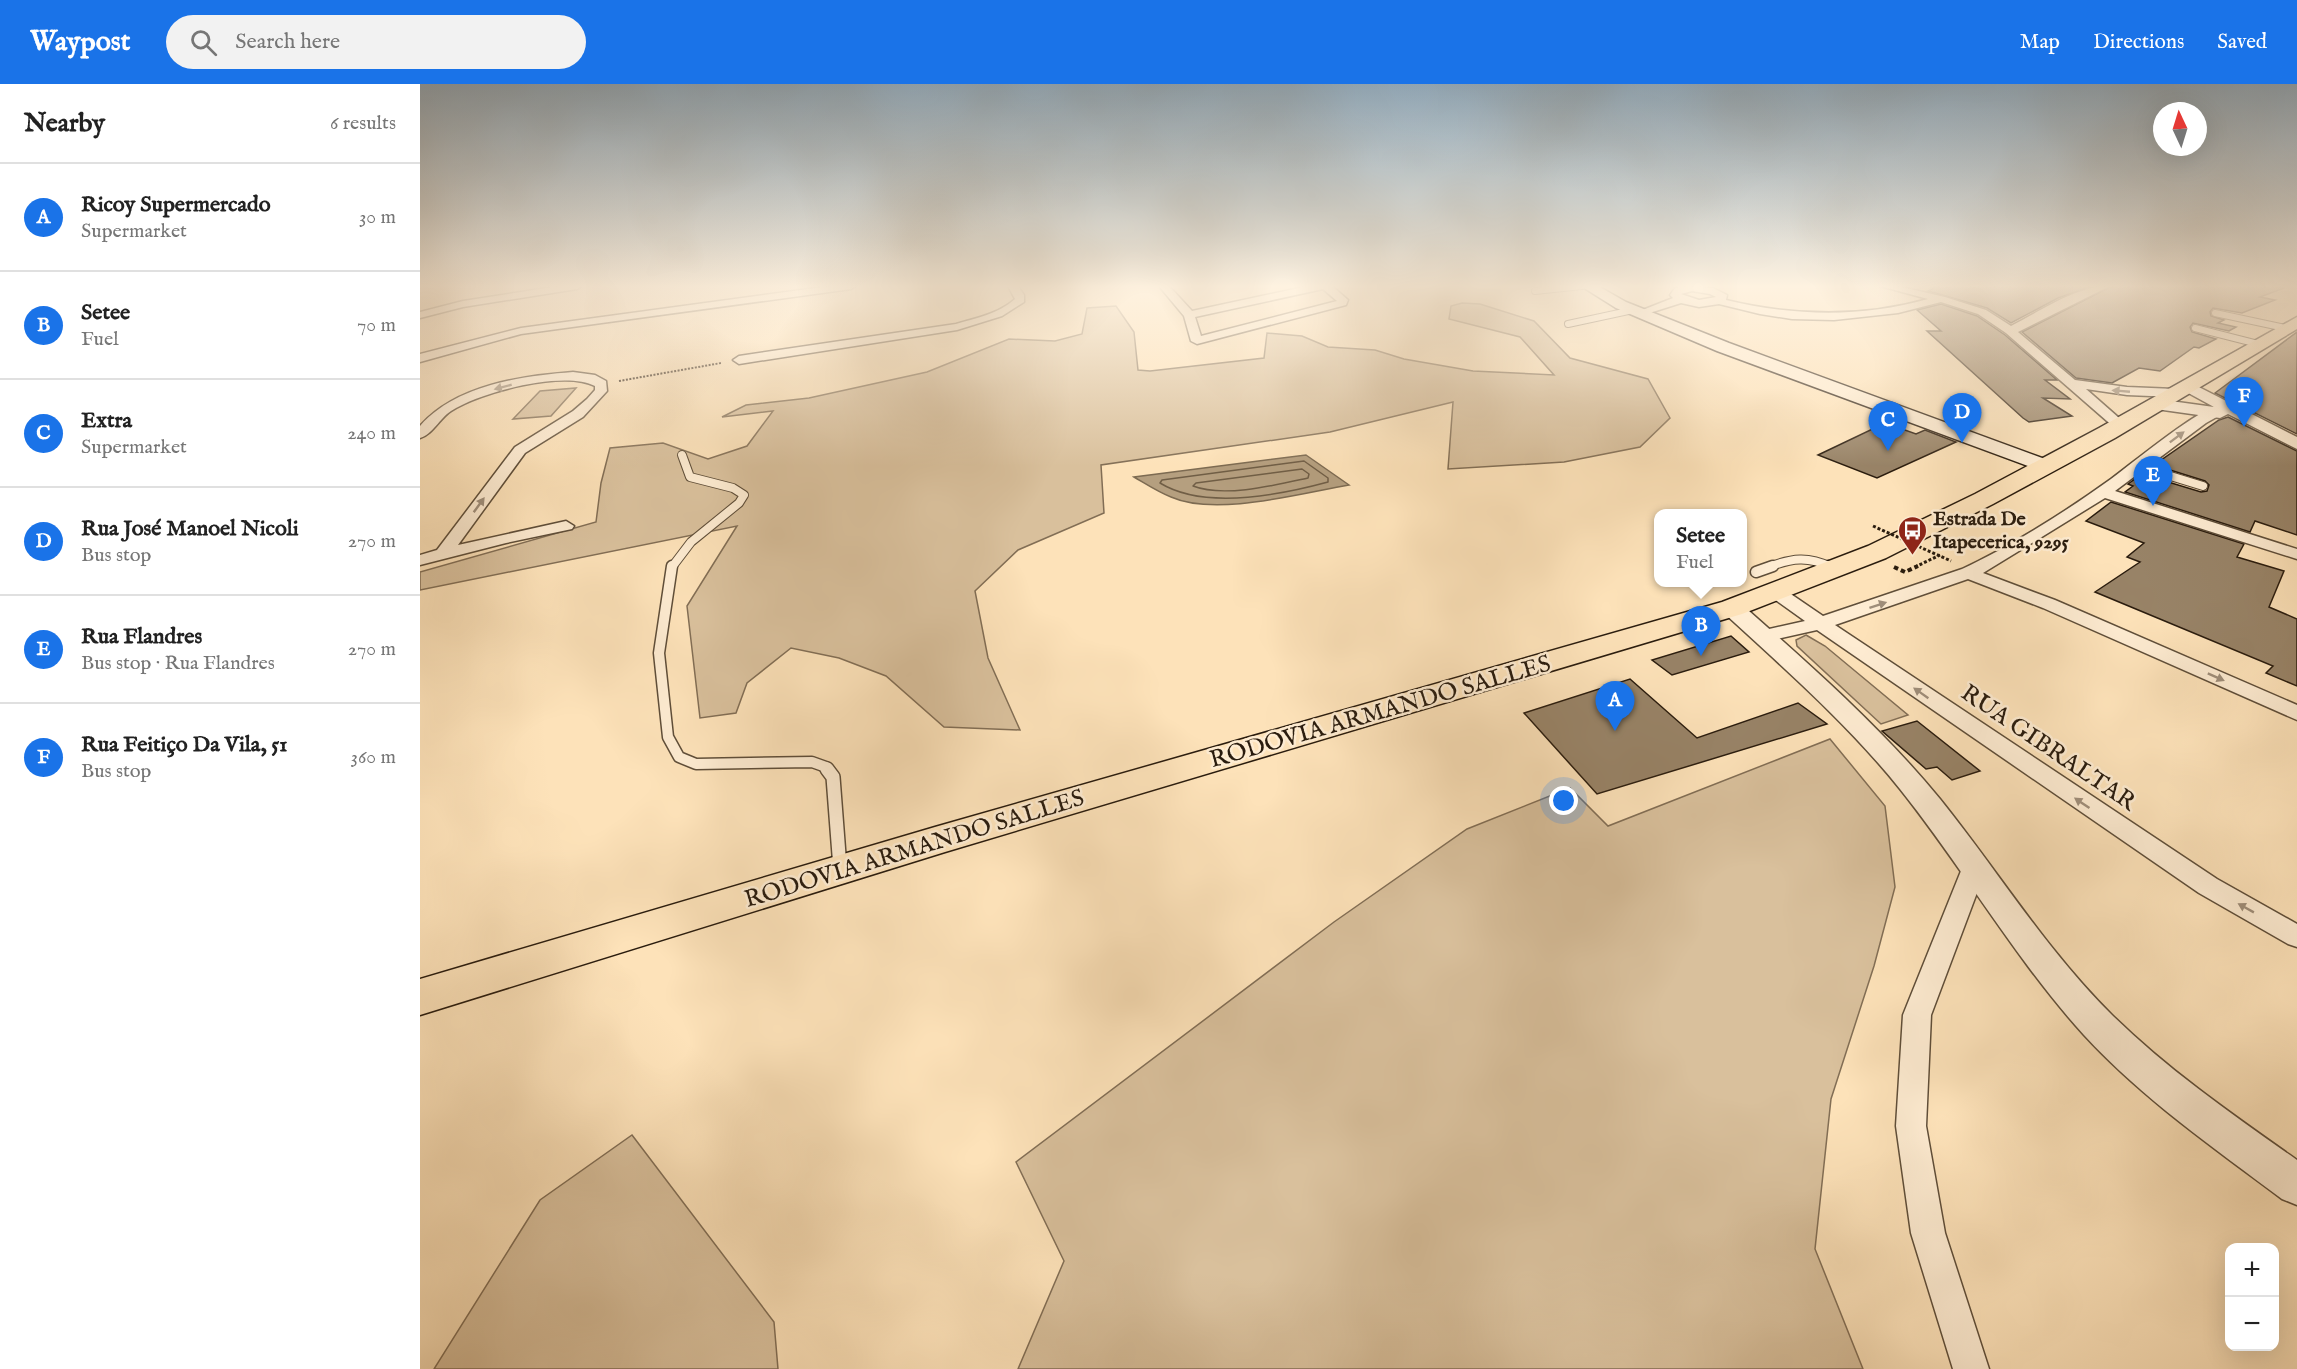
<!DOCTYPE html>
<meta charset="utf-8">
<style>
body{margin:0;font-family:"IM FELL English",serif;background:#f2f2f2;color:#222}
.controls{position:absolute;right:18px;bottom:18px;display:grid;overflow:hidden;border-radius:12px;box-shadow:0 6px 24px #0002}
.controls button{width:54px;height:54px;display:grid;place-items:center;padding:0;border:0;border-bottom:2px solid #e0e0e0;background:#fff;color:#222;font:30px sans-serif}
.compass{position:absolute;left:1733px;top:18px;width:54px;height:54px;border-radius:50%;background:#fff;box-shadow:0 6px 24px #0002;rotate:356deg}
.you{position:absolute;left:1144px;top:717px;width:21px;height:21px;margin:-15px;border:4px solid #fff;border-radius:50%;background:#1a73e8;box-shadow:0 0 0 9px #1a73e833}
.badge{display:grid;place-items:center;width:39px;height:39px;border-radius:50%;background:#1a73e8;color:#fff;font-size:20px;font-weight:700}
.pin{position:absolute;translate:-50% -50px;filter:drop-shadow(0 2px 3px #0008)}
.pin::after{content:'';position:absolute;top:32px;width:21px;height:18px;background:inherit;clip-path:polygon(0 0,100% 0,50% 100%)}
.popup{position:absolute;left:1234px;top:425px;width:93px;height:78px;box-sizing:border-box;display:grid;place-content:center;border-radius:12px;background:#fff;filter:drop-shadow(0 2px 4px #0005);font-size:20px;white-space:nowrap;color:#767676}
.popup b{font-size:22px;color:#222}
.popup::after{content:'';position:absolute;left:50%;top:100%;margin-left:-12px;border:12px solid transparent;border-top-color:#fff}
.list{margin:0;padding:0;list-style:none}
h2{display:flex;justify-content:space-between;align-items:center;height:78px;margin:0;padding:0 24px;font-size:26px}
h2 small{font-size:20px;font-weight:400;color:#767676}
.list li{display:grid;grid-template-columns:39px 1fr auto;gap:18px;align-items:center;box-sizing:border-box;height:108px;padding:0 24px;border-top:2px solid #e0e0e0}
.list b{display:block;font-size:22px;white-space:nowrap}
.list p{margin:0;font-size:20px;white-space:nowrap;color:#767676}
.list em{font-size:20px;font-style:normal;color:#767676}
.icon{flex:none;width:33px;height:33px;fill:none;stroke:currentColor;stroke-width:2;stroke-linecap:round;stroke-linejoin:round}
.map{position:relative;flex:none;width:1877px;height:1285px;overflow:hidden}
header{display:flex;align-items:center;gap:36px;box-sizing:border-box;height:84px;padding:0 30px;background:#1a73e8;color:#fff}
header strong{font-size:28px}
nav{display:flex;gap:33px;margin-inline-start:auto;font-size:21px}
.search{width:420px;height:54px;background:#f2f2f2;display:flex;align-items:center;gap:15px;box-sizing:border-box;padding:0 21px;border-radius:33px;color:#767676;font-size:22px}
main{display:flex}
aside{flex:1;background:#fff}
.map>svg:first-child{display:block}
</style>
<header>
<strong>Waypost</strong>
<div class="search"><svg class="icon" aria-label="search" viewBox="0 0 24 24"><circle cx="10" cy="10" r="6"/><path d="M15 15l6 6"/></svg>Search here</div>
<nav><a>Map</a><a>Directions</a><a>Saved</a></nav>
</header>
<main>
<aside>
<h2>Nearby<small>6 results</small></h2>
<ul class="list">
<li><span class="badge">A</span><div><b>Ricoy Supermercado</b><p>Supermarket</p></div><em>30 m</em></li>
<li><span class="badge">B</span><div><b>Setee</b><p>Fuel</p></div><em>70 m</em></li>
<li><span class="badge">C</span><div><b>Extra</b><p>Supermarket</p></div><em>240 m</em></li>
<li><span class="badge">D</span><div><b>Rua José Manoel Nicoli</b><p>Bus stop</p></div><em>270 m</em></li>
<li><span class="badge">E</span><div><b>Rua Flandres</b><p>Bus stop · Rua Flandres</p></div><em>270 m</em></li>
<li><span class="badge">F</span><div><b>Rua Feitiço Da Vila, 51</b><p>Bus stop</p></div><em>360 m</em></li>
</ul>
</aside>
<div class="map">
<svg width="1877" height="1285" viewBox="0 0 1877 1285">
<rect width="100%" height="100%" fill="#fde2b9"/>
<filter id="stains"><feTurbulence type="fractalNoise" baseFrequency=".00333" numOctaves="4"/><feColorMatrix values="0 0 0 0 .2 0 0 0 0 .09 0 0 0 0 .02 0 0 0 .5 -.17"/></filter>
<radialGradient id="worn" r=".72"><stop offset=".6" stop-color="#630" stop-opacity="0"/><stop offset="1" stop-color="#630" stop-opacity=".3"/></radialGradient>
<g fill="#d9c09c" stroke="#826e55" stroke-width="1.5">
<path d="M1042,219L1060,220L1114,237L1150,274L1228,295L1250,334L1220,363L1144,378L1028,385L1033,318L910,348L681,381L684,429L598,466L555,507L568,574L600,646L524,643L466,592L419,574L371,564L327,599L316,629L280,634L267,522L317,442L0,506V488L176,438L181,399L190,364L243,359L288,375L327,362L353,327L302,333L326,321L389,314L507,288L589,255L635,257L662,250L667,224L696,222L714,248L718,286L730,287L844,274L847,249L882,252L908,263L955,266L984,275L1053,287L1134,291L1100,253L1029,235L1031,222Z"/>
<path d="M156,304L131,332L93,335L120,307Z"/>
<path d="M1386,551L1405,562L1488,631L1461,640L1377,562L1376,556Z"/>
<path d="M1410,655L1465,722L1475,803L1454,882L1411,1015L1395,1165L1443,1285H598L644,1177L596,1078L914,838L1047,745L1150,704L1188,742Z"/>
<path d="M212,1051L354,1238L358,1285H14L120,1116Z"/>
</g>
<path fill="#b59f7f" stroke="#7d6b52" stroke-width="1.5" d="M886,371L929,401C881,409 796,433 751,413C738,408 726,400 714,393Z"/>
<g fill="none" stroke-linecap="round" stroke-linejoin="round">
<g stroke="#705e46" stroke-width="1.5">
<path d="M884,377L908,394V398C860,411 784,426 740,399L742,396Z"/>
<path d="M882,385L889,390L888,394C856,401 804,414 773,402L776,399Z"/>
</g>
</g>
<g fill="#988367" stroke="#2a1c0e" stroke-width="1.5">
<path d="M1518,202H1673L1638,214L1591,239L1567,224L1508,207Z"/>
<path d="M1692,202H1864V204L1840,213L1855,216L1822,229L1793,224L1790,228L1791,232L1804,236L1798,239L1816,243L1809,247L1773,239L1770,243L1772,248L1796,255L1779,264L1774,263L1740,287L1719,284L1692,299L1656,294L1602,248Z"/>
<path d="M1521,220L1557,232L1585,251L1637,296H1625L1650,315L1623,314L1652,332L1609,338L1603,334L1507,247H1521L1497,226Z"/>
<path d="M1877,248V350L1795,309Z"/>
<path d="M1808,333L1877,367V451L1835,437L1830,448L1705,408L1713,402L1708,400L1722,390L1781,408L1787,407L1789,401L1785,397L1734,381L1799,336Z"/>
<path d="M1465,339L1496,350L1505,346L1536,358L1457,394L1398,371Z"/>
<path d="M1691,418L1824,460L1817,473L1864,487L1849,523L1877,535V602L1846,589L1853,582L1675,508L1720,478L1707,473L1724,459L1666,437Z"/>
<path d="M1311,552L1329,568L1252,591L1232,576Z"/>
<path d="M1210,595L1277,654L1378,619L1407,640L1177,710L1104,629Z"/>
<path d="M1497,637L1560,687L1532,696L1517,683L1506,685L1462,647Z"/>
</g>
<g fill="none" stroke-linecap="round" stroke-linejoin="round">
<defs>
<g id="service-far3">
<path d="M1115,207L1162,202"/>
<path d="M1795,229L1865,244"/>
<path d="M1148,240L1213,226"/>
<path d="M1775,244L1838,260"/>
</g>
<g id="service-far2">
<path d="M1718,382L1783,402"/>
<path d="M252,483L271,458L319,419L324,411L313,404L270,393L262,371"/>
<path d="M1349,483C1372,474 1388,472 1411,483"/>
</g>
<g id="service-far1">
<path d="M252,482L239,569L248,653L259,673L276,680L392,678L406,683L409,687"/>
<path d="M1408,482L1415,485"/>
<path d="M1336,488L1353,482"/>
</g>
<path id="service" d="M407,685L413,693L420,784"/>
<g id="minor">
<path d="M139,202H162L157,205L43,223L0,234V228L43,217Z"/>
<path d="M410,202H436L431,205L101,250L0,278V270L101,244Z"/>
<path d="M588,202H598L604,211V218L582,232L537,246L319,280L313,276L319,272L536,240C556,234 578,230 595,215Z"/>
<path d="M739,202H749L772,227L888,202H912L928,216L926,221L777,260L771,257L764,232ZM903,205L917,217L781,252L775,233Z"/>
<path d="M1266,202L1293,204L1307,211L1306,216C1373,232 1441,234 1508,215L1460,202H1477L1525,213L1566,226L1591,242C1621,227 1655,202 1690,202L1598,248L1655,296L1707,303L1755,305L1761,309L1755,313L1707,311L1666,305L1707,341L1705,344H1695L1586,249L1558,230L1521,218L1478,229L1414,236L1372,235L1340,230L1299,220L1279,223L1261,219L1220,232L1215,229L1253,214L1250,211L1255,204ZM1272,207L1290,210L1296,213L1279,216L1261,210Z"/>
<path d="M153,288L175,291L186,297L187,307L163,333L105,369L38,461L146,437L154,442L152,445L86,459L0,481V471L17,466L95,363L153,327L167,315L175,306V302C144,286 60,308 31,327C20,334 12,351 0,354V342C36,301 101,292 153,288Z"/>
<path d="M1806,318L1813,322L1811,325L1786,339L1695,407L1877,465V475L1685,414L1563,489L1635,516L1877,621V636L1623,524L1548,495L1415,541L1797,795L1877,840V863L1868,860L1779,809L1397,546L1343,558L1336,556L1334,552L1336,548L1385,537L1350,512L1347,508L1350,504H1362L1403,532L1542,485C1590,463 1648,426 1691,395C1718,375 1777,325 1806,318Z"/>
<path d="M1555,773L1564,776L1567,782L1511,931L1506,1042L1525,1149L1569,1285H1533L1491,1149L1476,1042L1483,931L1543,782L1546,776Z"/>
</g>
<g id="tertiary">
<path d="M1767,297L1877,353V365L1808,330L1800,334L1736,325L1730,324L1728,320L1730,316L1736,315L1794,323L1761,305L1759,302Z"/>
<path d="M1312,517L1320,519C1390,581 1461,643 1520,715C1578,787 1626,866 1692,931C1748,986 1813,1031 1877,1076V1121L1862,1115C1794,1064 1722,1014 1664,951C1595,875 1544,785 1480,705C1428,640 1365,585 1304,529L1300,524L1304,519Z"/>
</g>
<path id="secondary" d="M1161,202H1178L1206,218L1309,259L1633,378L1636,382L1633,386L1626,388L1619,386L1297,267L1196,224Z"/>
<path id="primary" d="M1877,233V245L1695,354L1573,420L1466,474L1322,530L525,768L0,931V895L515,743L1302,518L1448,462L1555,410L1679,344Z"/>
</defs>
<use href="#service-far3" stroke="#5f4e39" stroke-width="8"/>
<use href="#service-far2" stroke="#5f4e39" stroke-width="10"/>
<use href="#service-far1" stroke="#5f4e39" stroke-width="13"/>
<use href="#service" stroke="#5f4e39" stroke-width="16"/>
<use href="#minor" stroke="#5f4e39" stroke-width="3"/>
<use href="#tertiary" stroke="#5f4e39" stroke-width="3"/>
<use href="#secondary" stroke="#2a1c0e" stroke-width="3"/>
<use href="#primary" stroke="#2a1c0e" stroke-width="3"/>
<path stroke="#2a1c0e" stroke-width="2" stroke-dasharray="2 1.5" stroke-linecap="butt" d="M199,297L301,279"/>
<path stroke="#2a1c0e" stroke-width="3" stroke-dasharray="3 2" stroke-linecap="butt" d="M1495,483L1520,471"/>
<path stroke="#2a1c0e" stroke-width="4" stroke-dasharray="4.5 3" stroke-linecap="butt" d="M1474,483L1485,488L1498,482"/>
<use href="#service-far3" stroke="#feecd2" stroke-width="6"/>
<use href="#service-far2" stroke="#feecd2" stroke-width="8"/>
<use href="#service-far1" stroke="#feecd2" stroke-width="10"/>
<use href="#service" stroke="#feecd2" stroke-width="13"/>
<use href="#minor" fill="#feecd2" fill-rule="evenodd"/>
<use href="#tertiary" fill="#feecd2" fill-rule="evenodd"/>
<use href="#secondary" fill="#feecd2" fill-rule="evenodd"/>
<use href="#primary" fill="#fde2b9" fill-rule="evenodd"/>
<path stroke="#2a1c0e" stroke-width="3" stroke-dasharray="3 2" stroke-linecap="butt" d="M1453,442L1531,477"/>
</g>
<defs><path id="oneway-solid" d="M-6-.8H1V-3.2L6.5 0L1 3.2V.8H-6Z" transform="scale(1.5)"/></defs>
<g fill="#9f8e7a">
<use href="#oneway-solid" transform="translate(83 303) rotate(165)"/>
<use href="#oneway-solid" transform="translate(1701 307) rotate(-175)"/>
<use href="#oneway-solid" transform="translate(1757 353) rotate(-37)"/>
<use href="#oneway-solid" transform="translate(59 421) rotate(-54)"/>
<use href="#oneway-solid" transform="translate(1458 521) rotate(-18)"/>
<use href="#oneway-solid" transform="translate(1796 593) rotate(24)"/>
<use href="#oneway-solid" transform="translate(1501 609) rotate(-145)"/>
<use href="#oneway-solid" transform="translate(1662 719) rotate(-146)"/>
<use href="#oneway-solid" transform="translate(1826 824) rotate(-151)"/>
</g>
<linearGradient id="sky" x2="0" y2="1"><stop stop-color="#93acbe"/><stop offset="0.53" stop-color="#fef2e0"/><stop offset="1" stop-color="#fef2e0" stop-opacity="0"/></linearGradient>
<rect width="1877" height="382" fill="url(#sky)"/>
<defs>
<symbol id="bus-pin" viewBox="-11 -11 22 30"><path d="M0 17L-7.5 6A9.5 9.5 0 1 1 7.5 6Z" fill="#8f2418" stroke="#feecd2"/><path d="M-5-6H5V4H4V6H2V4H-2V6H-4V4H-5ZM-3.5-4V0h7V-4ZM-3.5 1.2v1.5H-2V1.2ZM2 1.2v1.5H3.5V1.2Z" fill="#fff"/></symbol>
</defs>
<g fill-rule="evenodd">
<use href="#bus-pin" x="1476" y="430" width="33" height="45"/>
</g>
<g text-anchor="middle" stroke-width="5" stroke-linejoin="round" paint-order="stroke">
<g font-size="20" font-weight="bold" fill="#2a1c0e" stroke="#feecd2" text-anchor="start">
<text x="1513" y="441">Estrada De<tspan x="1513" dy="23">Itapecerica, 9295</tspan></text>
</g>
<g font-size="24" fill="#2a1c0e" stroke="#feecd2">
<text transform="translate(960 627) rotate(-16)" y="8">RODOVIA ARMANDO SALLES</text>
<text transform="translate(1629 663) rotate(34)" y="8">RUA GIBRALTAR</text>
<text transform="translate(494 764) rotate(-17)" y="8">RODOVIA ARMANDO SALLES</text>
</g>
</g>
<rect width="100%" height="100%" filter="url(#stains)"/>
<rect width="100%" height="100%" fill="url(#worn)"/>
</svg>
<div class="controls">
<button>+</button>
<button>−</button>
</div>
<svg class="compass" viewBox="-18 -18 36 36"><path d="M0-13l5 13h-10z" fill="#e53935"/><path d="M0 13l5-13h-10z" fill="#767676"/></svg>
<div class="you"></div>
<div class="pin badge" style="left:1195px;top:647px">A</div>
<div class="pin badge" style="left:1281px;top:572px">B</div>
<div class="popup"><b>Setee</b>Fuel</div>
<div class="pin badge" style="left:1468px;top:367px">C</div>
<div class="pin badge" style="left:1542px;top:359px">D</div>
<div class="pin badge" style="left:1733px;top:422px">E</div>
<div class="pin badge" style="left:1824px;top:343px">F</div>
</div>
</main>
